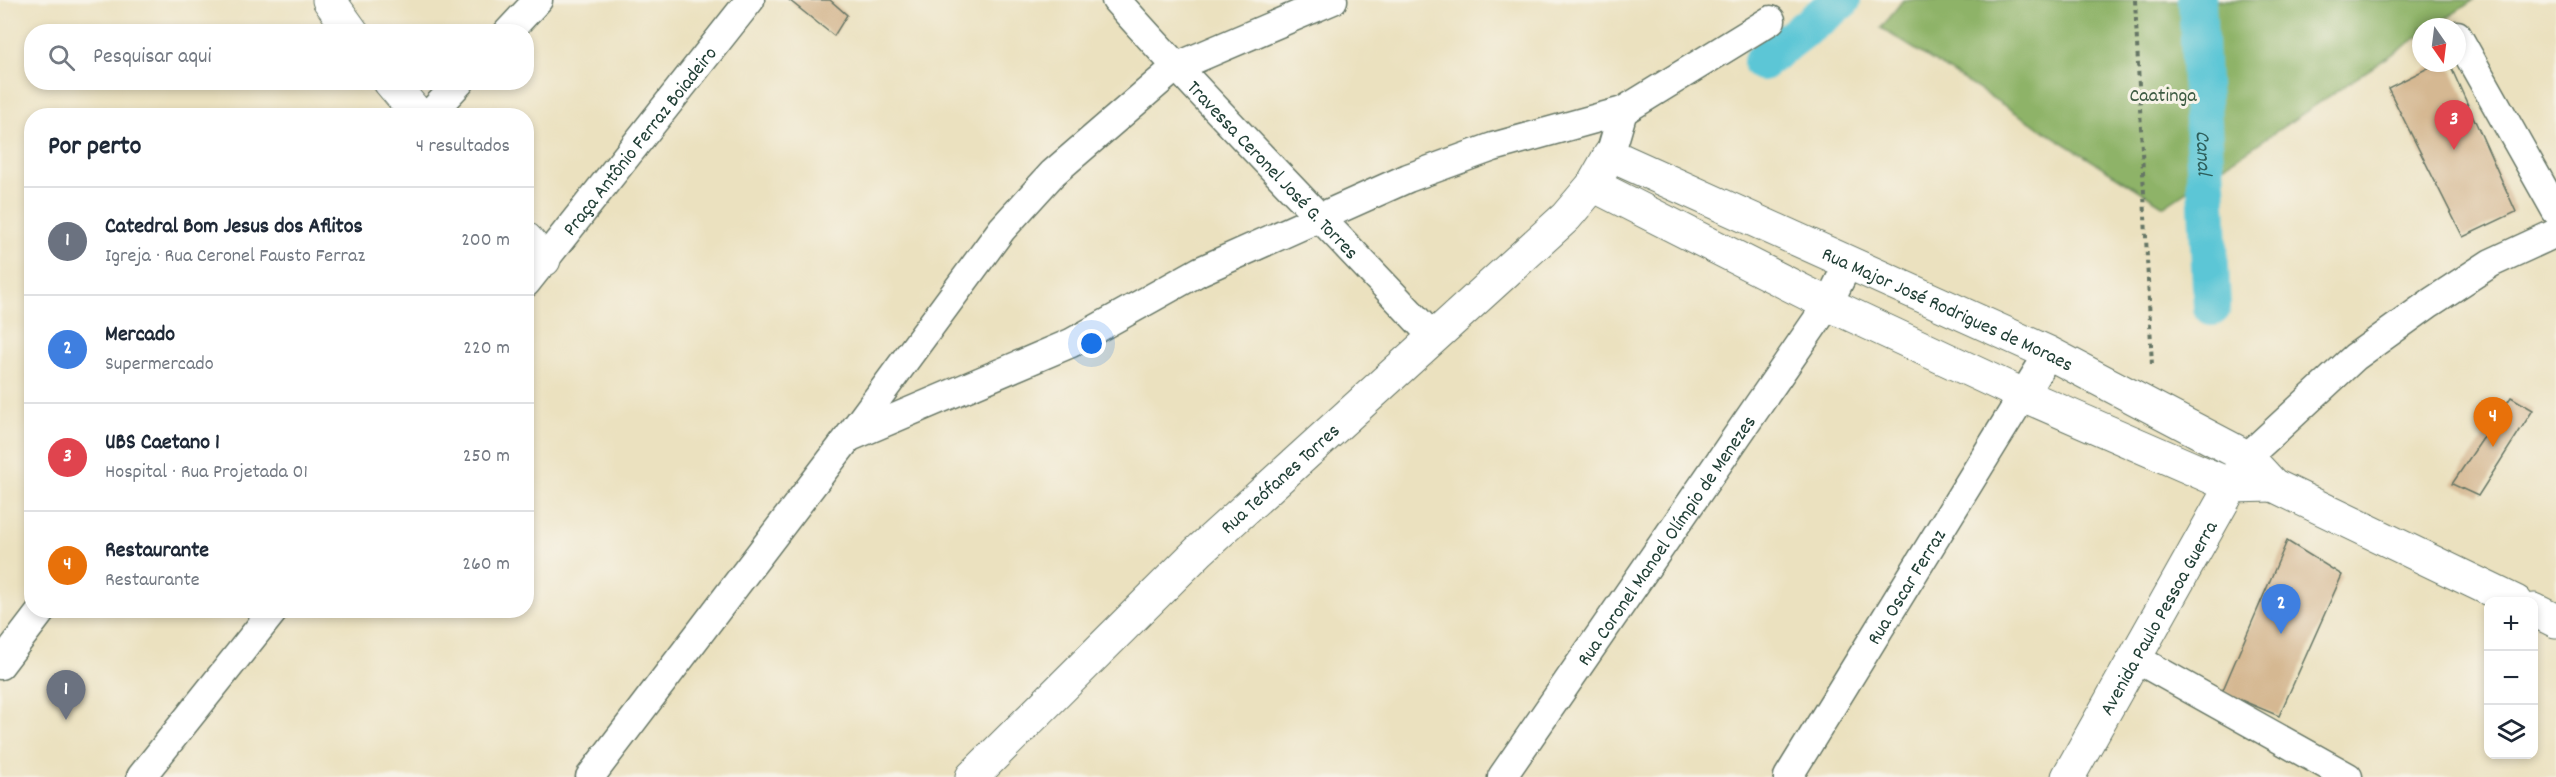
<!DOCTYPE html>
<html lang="pt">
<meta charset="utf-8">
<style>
body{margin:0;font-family:Dekko,sans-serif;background:#f6f6f7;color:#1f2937}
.controls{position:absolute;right:18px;bottom:18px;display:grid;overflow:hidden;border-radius:12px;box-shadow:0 3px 9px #0003}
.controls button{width:54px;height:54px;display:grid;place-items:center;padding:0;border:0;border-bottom:2px solid #e0e1e3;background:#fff;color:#1f2937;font:30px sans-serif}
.compass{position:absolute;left:2412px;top:18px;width:54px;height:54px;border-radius:50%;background:#fff;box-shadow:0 3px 9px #0003;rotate:166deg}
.you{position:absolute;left:1092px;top:344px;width:21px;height:21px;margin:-15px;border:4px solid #fff;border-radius:50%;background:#1a73e8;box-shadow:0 0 0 9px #1a73e833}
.badge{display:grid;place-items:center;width:39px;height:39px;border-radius:50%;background:#111827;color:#fff;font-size:20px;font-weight:700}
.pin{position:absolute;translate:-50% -50px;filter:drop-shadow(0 2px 3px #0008)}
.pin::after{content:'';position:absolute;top:32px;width:21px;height:18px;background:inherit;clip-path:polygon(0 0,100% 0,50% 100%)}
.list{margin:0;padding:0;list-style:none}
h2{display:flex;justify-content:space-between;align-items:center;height:78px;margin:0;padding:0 24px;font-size:26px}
h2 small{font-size:20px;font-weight:400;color:#747a83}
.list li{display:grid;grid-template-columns:39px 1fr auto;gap:18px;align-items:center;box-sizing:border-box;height:108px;padding:0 24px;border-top:2px solid #e0e1e3}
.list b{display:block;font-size:22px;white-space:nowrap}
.list p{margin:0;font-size:20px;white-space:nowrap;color:#747a83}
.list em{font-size:20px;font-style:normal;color:#747a83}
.icon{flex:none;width:33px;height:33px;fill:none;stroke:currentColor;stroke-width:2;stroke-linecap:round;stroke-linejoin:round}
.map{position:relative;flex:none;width:2556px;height:777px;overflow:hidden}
.search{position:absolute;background:#fff;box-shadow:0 3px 9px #0003;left:24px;top:24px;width:510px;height:66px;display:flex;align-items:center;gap:15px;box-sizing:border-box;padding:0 21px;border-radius:24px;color:#747a83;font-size:22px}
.panel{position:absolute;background:#fff;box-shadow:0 3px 9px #0003;left:24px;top:108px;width:510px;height:510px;border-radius:24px}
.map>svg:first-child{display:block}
</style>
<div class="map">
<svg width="2556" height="777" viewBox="0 0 2556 777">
<rect width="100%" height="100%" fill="#f7f3e8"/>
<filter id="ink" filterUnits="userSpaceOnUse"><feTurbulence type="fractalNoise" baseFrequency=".0167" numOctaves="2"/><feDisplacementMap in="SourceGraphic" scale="12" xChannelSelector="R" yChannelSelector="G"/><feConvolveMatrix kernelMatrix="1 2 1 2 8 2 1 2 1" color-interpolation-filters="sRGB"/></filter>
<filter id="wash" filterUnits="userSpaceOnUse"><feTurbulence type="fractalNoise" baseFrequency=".008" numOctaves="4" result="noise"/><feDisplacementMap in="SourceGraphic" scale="24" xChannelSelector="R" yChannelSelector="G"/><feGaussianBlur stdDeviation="1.35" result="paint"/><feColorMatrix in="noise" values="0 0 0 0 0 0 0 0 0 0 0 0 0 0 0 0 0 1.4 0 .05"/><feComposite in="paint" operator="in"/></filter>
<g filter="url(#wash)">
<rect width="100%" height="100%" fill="#ebe1bf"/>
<path fill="#8eb368" stroke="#56784e" stroke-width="1.5" d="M1903,0H2474L2433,27H2421V35L2164,206L1881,28Z"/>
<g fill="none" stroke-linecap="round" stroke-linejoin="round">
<g stroke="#5cc6d6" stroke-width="38">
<path id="s1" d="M2197,0L2212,307"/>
<path d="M1762,62L1842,0"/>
</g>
</g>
<g id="blocks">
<g fill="#d5b892">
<path d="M789,0H830L847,15L834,36Z"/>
<path d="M2438,63H2449L2516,212L2463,237L2388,88Z"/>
<path d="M2511,397L2533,410L2478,496L2452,484Z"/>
<path d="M2287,541L2342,575L2279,716L2222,692Z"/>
</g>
</g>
</g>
<g filter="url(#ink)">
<use href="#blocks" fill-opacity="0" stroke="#667665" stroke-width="1.5"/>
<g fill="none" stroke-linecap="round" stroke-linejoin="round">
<defs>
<g id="street">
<path id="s2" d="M1116,0C1218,115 1328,224 1433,337"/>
<path d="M508,32L538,0"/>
<path d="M2457,35L2556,211"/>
<path d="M428,116L460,82"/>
<path d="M1610,155L1623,111"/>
<path id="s3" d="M526,283L750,0"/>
<path d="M850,437L1071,343L1200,271L1408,178L1493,147L1623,111L1771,20"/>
<path d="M2247,457L2355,357L2430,303L2491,263L2556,233"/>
<path d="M2135,658L2348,777"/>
<path d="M0,665L42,610"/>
<path d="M141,777L274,610"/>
<path d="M590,777L848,438L1002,229L1053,173L1176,67L1333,0"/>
<path id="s4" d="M1502,777L1828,304L1848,264"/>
<path id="s5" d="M1788,777L2049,353"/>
</g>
<g id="secondary">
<path d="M329,0L352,32"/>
<path d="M390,82L419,116"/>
<path d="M1593,185L1828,304L2023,395L2232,486L2273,485"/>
<path d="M526,239L544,260"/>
<path d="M2534,610L2556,621"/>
<path id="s6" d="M972,777L1199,551L1566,217L1593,185L1610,155L2049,353L2247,457L2273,485L2516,602"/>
<path id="s7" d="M2068,777L2242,467"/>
</g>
</defs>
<use href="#street" stroke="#667665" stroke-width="31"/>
<use href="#secondary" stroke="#667665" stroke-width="35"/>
<path stroke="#667665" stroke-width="4" stroke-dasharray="4.5 4.5" stroke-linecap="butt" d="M2135,0L2152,366"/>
<use href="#street" stroke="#fff" stroke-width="28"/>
<use href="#secondary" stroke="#fff" stroke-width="33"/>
</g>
</g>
<g text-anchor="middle" stroke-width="6" stroke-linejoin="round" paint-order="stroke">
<g font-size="20" fill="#3d5b42" stroke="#f7f3e8">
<text x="2163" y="101">Caatinga</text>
</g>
<g font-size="20" fill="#1f3d34" stroke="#f7f3e8">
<text dy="7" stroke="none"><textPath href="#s3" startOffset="182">Praça Antônio Ferraz Boiadeiro</textPath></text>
<text dy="7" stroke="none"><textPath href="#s2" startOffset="231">Travessa Ceronel José G. Torres</textPath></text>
<text dy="7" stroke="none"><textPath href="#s6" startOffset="1264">Rua Major José Rodrigues de Moraes</textPath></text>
<text dy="7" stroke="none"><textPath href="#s6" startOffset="429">Rua Teófanes Torres</textPath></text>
<text dy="7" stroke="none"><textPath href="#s4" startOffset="288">Rua Coronel Manoel Olímpio de Menezes</textPath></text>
<text dy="7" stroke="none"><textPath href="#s5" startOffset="224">Rua Oscar Ferraz</textPath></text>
<text dy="7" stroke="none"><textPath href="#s7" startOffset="183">Avenida Paulo Pessoa Guerra</textPath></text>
</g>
<g font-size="21" font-style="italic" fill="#2e5f5c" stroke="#f7f3e8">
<text dy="7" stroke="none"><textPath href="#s1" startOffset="153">Canal</textPath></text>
</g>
</g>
</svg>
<div class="controls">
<button>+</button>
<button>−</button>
<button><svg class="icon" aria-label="layers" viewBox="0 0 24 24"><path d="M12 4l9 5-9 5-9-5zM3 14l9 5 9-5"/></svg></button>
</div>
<svg class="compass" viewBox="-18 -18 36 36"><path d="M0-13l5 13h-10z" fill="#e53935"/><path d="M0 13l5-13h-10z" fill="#747a83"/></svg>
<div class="you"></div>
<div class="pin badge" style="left:66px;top:720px;background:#6b7280">1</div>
<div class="pin badge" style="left:2281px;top:634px;background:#3f7fe0">2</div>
<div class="pin badge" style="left:2454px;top:150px;background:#e0444e">3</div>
<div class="pin badge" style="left:2493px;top:447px;background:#e8710a">4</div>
<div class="search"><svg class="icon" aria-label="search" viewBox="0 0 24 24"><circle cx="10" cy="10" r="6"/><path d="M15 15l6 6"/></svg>Pesquisar aqui</div>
<section class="panel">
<h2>Por perto<small>4 resultados</small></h2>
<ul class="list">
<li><span class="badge" style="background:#6b7280">1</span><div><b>Catedral Bom Jesus dos Aflitos</b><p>Igreja · Rua Ceronel Fausto Ferraz</p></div><em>200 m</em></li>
<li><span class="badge" style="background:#3f7fe0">2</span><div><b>Mercado</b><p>Supermercado</p></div><em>220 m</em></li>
<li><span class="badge" style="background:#e0444e">3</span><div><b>UBS Caetano 1</b><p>Hospital · Rua Projetada 01</p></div><em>250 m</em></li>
<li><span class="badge" style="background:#e8710a">4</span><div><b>Restaurante</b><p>Restaurante</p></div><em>260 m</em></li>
</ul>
</section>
</div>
